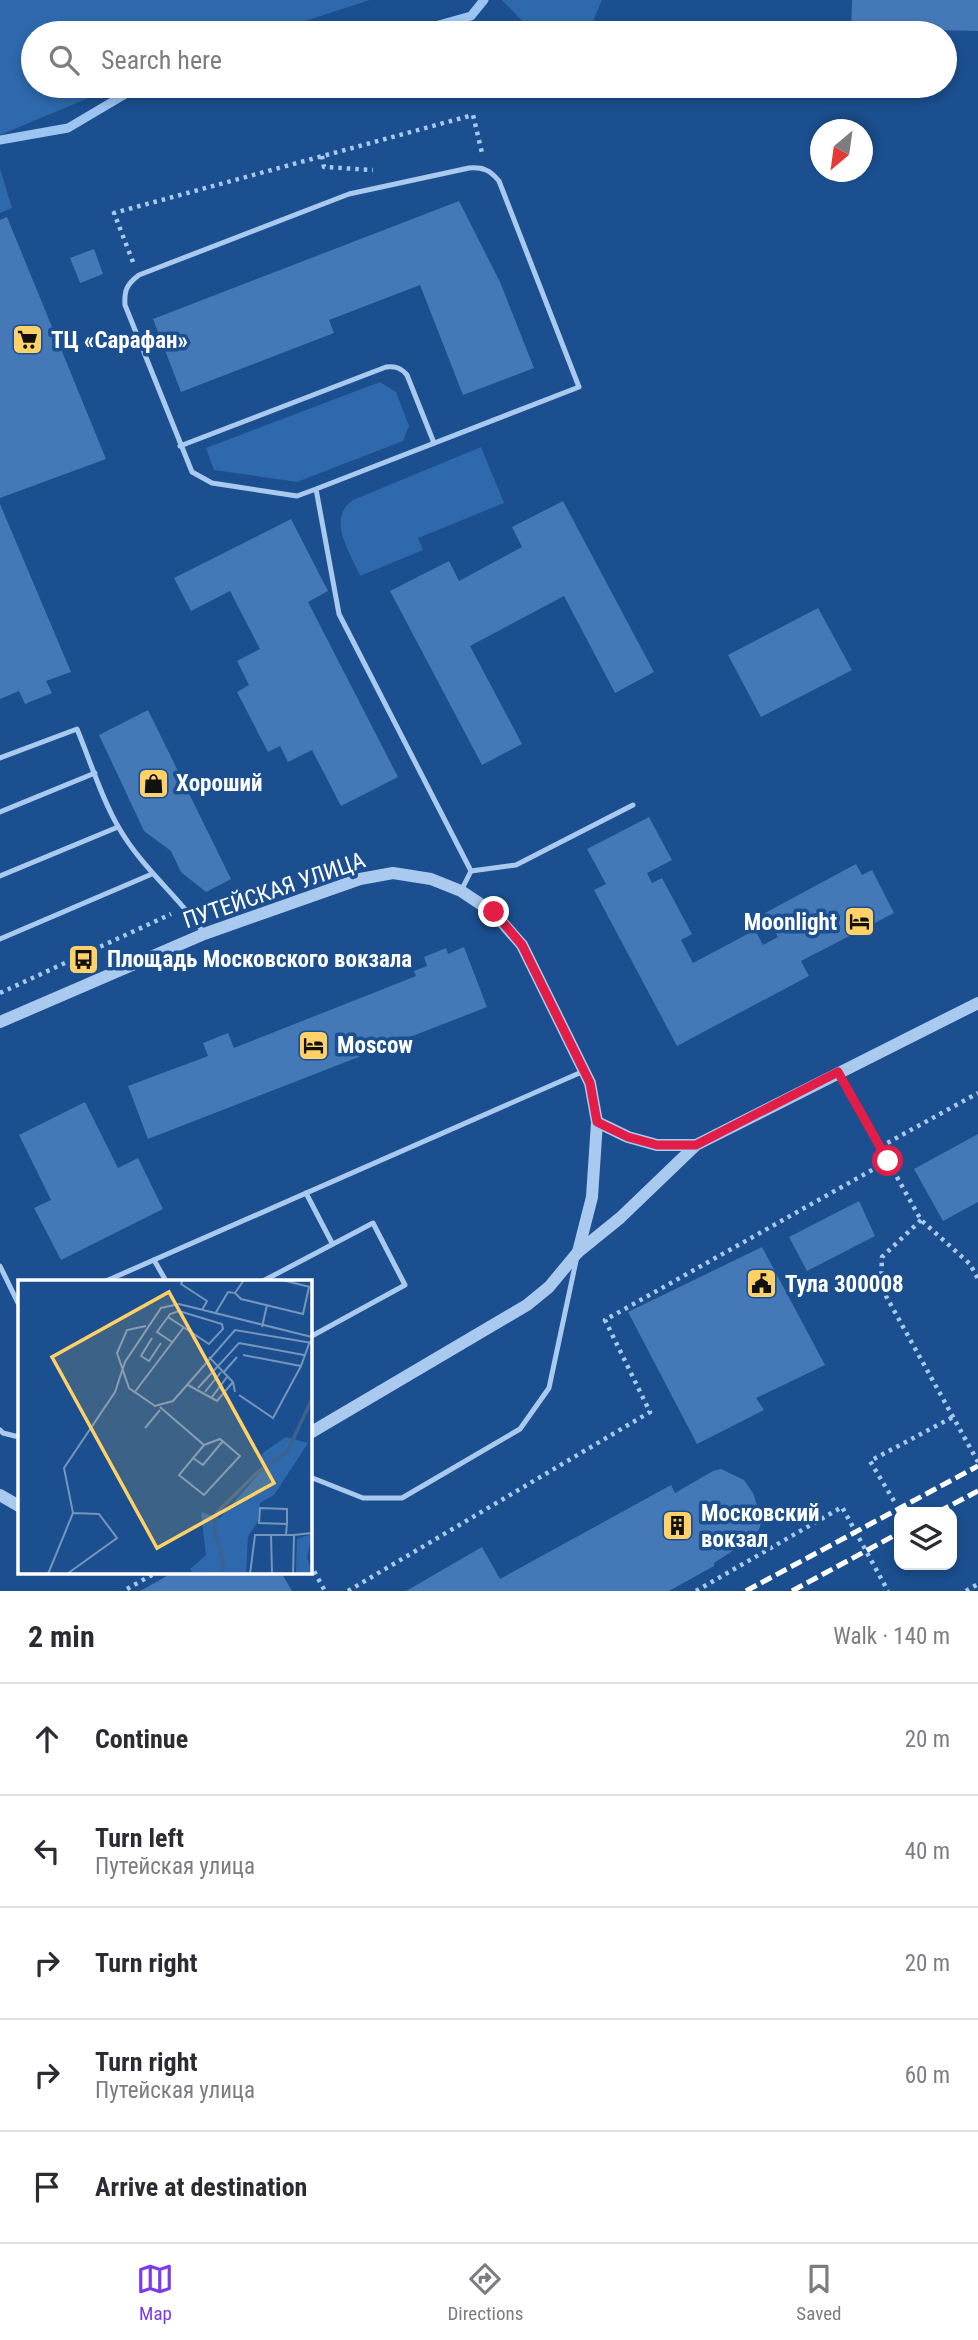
<!DOCTYPE html>
<meta charset="utf-8">
<style>
body{margin:0;font-family:"Roboto Condensed",sans-serif;background:#f2f2f3;color:#2b2b33}
.controls{position:absolute;right:21px;bottom:21px;display:grid;overflow:hidden;border-radius:14px;box-shadow:0 4px 10px #0003}
.controls button{width:63px;height:63px;display:grid;place-items:center;padding:0;border:0;border-bottom:2px solid #e1e1e2;background:#fff;color:#2b2b33;font:35px sans-serif}
.compass{position:absolute;left:810px;top:119px;width:63px;height:63px;border-radius:50%;background:#fff;box-shadow:0 4px 10px #0003;rotate:209deg}
.stop{position:absolute;width:21px;height:21px;margin:-16px;border:5px solid #e11d48;border-radius:50%;background:#fff}
.stop.end{background:#e11d48;border-color:#fff;box-shadow:0 2px 7px #0008}
.list{margin:0;padding:0;list-style:none}
h2{display:flex;justify-content:space-between;align-items:center;height:91px;margin:0;padding:0 28px;font-size:30px}
h2 small{font-size:23px;font-weight:400;color:#7c7c81}
.list li{display:grid;grid-template-columns:46px 1fr auto;gap:21px;align-items:center;box-sizing:border-box;height:112px;padding:0 28px;border-top:2px solid #e1e1e2}
.list b{display:block;font-size:26px;white-space:nowrap}
.list p{margin:0;font-size:23px;white-space:nowrap;color:#7c7c81}
.list em{font-size:23px;font-style:normal;color:#7c7c81}
.icon{flex:none;width:38px;height:38px;fill:none;stroke:currentColor;stroke-width:2;stroke-linecap:round;stroke-linejoin:round}
.map{position:relative;flex:none;width:978px;height:1591px;overflow:hidden}
.search{position:absolute;background:#fff;box-shadow:0 4px 10px #0003;left:21px;right:21px;top:21px;height:77px;display:flex;align-items:center;gap:18px;box-sizing:border-box;padding:0 24px;border-radius:38px;color:#7c7c81;font-size:26px}
.sheet{height:651px;background:#fff}
nav{display:flex;justify-content:space-around;align-items:center;box-sizing:border-box;height:98px;border-top:2px solid #e1e1e2;background:#fff;font-size:19px;color:#7c7c81}
nav a{display:grid;justify-items:center;gap:4px}
nav .on{color:#7c3aed}
.map>svg:first-child{display:block}
</style>
<div class="map">
<svg width="978" height="1591" viewBox="0 0 978 1591">
<rect width="100%" height="100%" fill="#1b4f8f"/>
<g fill="#2e69ad">
<path d="M0,0H370L268,33H33V86H117L0,135Z"/>
<path d="M502,0H602L588,33H534Z"/>
<path d="M0,169L12,208L0,213Z"/>
<path d="M380,382L396,392L409,426L403,441L297,482L214,470L206,448Z"/>
<path d="M481,447L504,503L418,538L423,550L360,576C350,552 326,519 353,500Z"/>
</g>
<g fill="none" stroke-linecap="round" stroke-linejoin="round">
<g stroke="#9cc4f0" stroke-width="9">
<path d="M410,33L471,16L484,0"/>
<path d="M0,140L68,128L139,86"/>
</g>
</g>
<g fill="#4478b7">
<path d="M852,0H978V31L884,29L883,33H851Z"/>
<path d="M459,201L500,282L534,368L463,395L420,285L329,320L334,333L181,392L153,319Z"/>
<path d="M7,217L106,459L0,498V220Z"/>
<path d="M94,249L103,274L80,283L70,258Z"/>
<path d="M563,501L654,672L615,693L564,596L470,646L522,744L482,765L390,591L449,561L459,581L522,547L512,527Z"/>
<path d="M0,504L71,672L46,681L52,693L25,704L19,691L0,699Z"/>
<path d="M291,519L328,591L308,602L398,777L341,806L312,750L288,762L280,746L268,752L237,692L249,685L237,661L260,649L230,591L191,611L174,578Z"/>
<path d="M818,608L852,670L761,717L728,655Z"/>
<path d="M148,710L231,879L206,892L181,872L171,851L144,831L99,735Z"/>
<path d="M649,817L672,860L647,873L652,883L662,878L692,934L681,940L693,963L755,930L763,945L778,937L765,913L856,864L862,875L872,870L894,913L801,961L809,976L677,1046L594,890L606,884L587,849Z"/>
<path d="M464,947L487,1007L148,1139L128,1086L208,1056L203,1043L228,1033L234,1048L416,976L414,971L427,966L424,957L446,948L448,954Z"/>
<path d="M85,1102L118,1168L138,1158L163,1209L61,1260L34,1208L51,1200L19,1135Z"/>
<path d="M978,1134V1202L943,1221L914,1169Z"/>
<path d="M859,1201L875,1236L807,1271L789,1237Z"/>
<path d="M762,1247L825,1365L756,1398L764,1410L697,1444L628,1312Z"/>
<path d="M721,1469L744,1480L753,1493L762,1521L757,1535L714,1563V1566L669,1591H406L482,1547L500,1579L671,1485L675,1493L713,1471Z"/>
<path d="M174,1572H281L292,1591H140Z"/>
</g>
<g fill="none" stroke-linecap="round" stroke-linejoin="round">
<g stroke="#a9c9ee" stroke-width="4.5" stroke-dasharray="3.5 5" stroke-linecap="butt">
<path d="M322,156L324,167L373,170"/>
<path d="M133,262L114,213L473,115L482,153"/>
<path d="M0,993L171,914"/>
<path d="M847,1088L921,1220L970,1264L978,1279"/>
<path d="M880,1147L978,1093"/>
<path d="M921,1220L882,1257L881,1287L978,1462"/>
<path d="M894,1501L870,1461L953,1417"/>
<path d="M310,1564L325,1591"/>
<path d="M127,1589L157,1572"/>
<path d="M348,1591L650,1412L605,1320L888,1161"/>
<path d="M696,1591L842,1507L888,1591"/>
<path d="M966,1591L978,1584"/>
</g>
<g stroke="#a9c9ee" stroke-width="5">
<path d="M180,446L386,367C396,366 401,368 407,375L434,443"/>
<path d="M316,489L579,387L499,181C490,170 483,167 469,168L349,194L139,275C127,284 124,290 125,305L192,472L212,483L297,496L316,489L339,614L471,871L461,891"/>
<path d="M0,758L77,729C90,760 102,800 119,828C142,868 178,896 204,933"/>
<path d="M0,812L95,773"/>
<path d="M471,871L516,865L633,805"/>
<path d="M0,876L118,827"/>
<path d="M0,939L152,874"/>
<path d="M306,1193L332,1243"/>
<path d="M154,1260L166,1281"/>
<path d="M0,1266L19,1305"/>
<path d="M106,1281L584,1071"/>
<path d="M263,1281L373,1223L405,1285L310,1337"/>
<path d="M0,1430L3,1433L19,1437"/>
<path d="M310,1477L363,1498H402L520,1429L549,1388L576,1261"/>
</g>
<g stroke="#a9c9ee" stroke-width="12">
<path d="M0,1022L204,934L360,879L393,873L431,879L461,891L494,913L522,945L590,1083L597,1122L592,1197L578,1252"/>
<path d="M597,1122L628,1137L657,1145H696"/>
<path d="M310,1433L527,1305L549,1287L578,1252L620,1218L696,1145L978,1003"/>
<path d="M0,1495L19,1506"/>
</g>
<g stroke="#fff" stroke-width="5" stroke-dasharray="12 5" stroke-linecap="butt">
<path d="M938,1512L978,1491"/>
<path d="M746,1591L978,1466"/>
<path d="M792,1591L899,1533"/>
</g>
</g>
<g fill="none" stroke-linecap="round" stroke-linejoin="round">
<path stroke="#e11d48" stroke-width="9" d="M494,912L522,945L590,1083L597,1122L628,1137L657,1145H696L838,1072L888,1161"/>
</g>
<defs>
<symbol id="supermarket-square" viewBox="-11 -11 22 22"><rect x="-9" y="-9" width="18" height="18" rx="4" fill="#ffd166" stroke="#1b4f8f"/><path d="M-6-5.5h2.5l.6 2H6L4.5 2H-2.5L-4.4-4H-6ZM-1.5 3.2a1.3 1.3 0 1 0 .1 0ZM3 3.2a1.3 1.3 0 1 0 .1 0Z" fill="#111"/></symbol>
<symbol id="shop-square" viewBox="-11 -11 22 22"><rect x="-9" y="-9" width="18" height="18" rx="4" fill="#ffd166" stroke="#1b4f8f"/><path d="M-5-2.5h2.3a2.7 3.5 0 0 1 5.4 0H5L5.5 6h-11ZM-1.5-2.5h3a1.5 2.3 0 0 0-3 0Z" fill="#111"/></symbol>
<symbol id="hotel-square" viewBox="-11 -11 22 22"><rect x="-9" y="-9" width="18" height="18" rx="4" fill="#ffd166" stroke="#1b4f8f"/><path d="M-6-4.5h1.5V1H6V5H4.5V3h-9V5H-6ZM-4 0a1.8 1.8 0 1 1 3.6 0ZM.5 0V-2.5h3Q6-2.5 6 0Z" fill="#111"/></symbol>
<symbol id="bus-square" viewBox="-11 -11 22 22"><rect x="-9" y="-9" width="18" height="18" rx="4" fill="#ffd166" stroke="#1b4f8f"/><path d="M-5-6H5V4H4V6H2V4H-2V6H-4V4H-5ZM-3.5-4V0h7V-4ZM-3.5 1.2v1.5H-2V1.2ZM2 1.2v1.5H3.5V1.2Z" fill="#111"/></symbol>
<symbol id="civic-square" viewBox="-11 -11 22 22"><rect x="-9" y="-9" width="18" height="18" rx="4" fill="#ffd166" stroke="#1b4f8f"/><path d="M-.6-6.5H3V-4.5H.6V-3L4-1V1h2V6H-6V1h2V-1L-.6-3ZM-1.2 2.5V6h2.4V2.5Z" fill="#111"/></symbol>
<symbol id="building-square" viewBox="-11 -11 22 22"><rect x="-9" y="-9" width="18" height="18" rx="4" fill="#ffd166" stroke="#1b4f8f"/><path d="M-4-6H4V6H1V3H-1V6H-4ZM-2.5-4.3h1.7v1.8h-1.7ZM.8-4.3h1.7v1.8H.8ZM-2.5-1h1.7V.8h-1.7ZM.8-1h1.7V.8H.8Z" fill="#111"/></symbol>
</defs>
<g fill-rule="evenodd">
<use href="#supermarket-square" x="10" y="322" width="35" height="35"/>
<use href="#shop-square" x="136" y="766" width="35" height="35"/>
<use href="#hotel-square" x="842" y="904" width="35" height="35"/>
<use href="#bus-square" x="66" y="942" width="35" height="35"/>
<use href="#hotel-square" x="296" y="1028" width="35" height="35"/>
<use href="#civic-square" x="744" y="1266" width="35" height="35"/>
<use href="#building-square" x="660" y="1508" width="35" height="35"/>
</g>
<g text-anchor="middle" stroke-width="7" stroke-linejoin="round" paint-order="stroke">
<g font-size="23" font-weight="bold" fill="#fff" stroke="#1b4f8f" text-anchor="start">
<text x="51" y="348">ТЦ «Сарафан»</text>
<text x="176" y="791">Хороший</text>
<text x="837" y="930" text-anchor="end">Moonlight</text>
<text x="107" y="967">Площадь Московского вокзала</text>
<text x="337" y="1053">Moscow</text>
<text x="785" y="1292">Тула 300008</text>
<text x="701" y="1521">Московский<tspan x="701" dy="26">вокзал</tspan></text>
</g>
<g font-size="23" fill="#fff" stroke="#1b4f8f">
<text transform="translate(274 890) rotate(-19)" y="8">ПУТЕЙСКАЯ УЛИЦА</text>
</g>
</g>
<g transform="translate(18 1280)">
<rect width="294" height="294" fill="#1b4f8f"/>
<path d="M268,157L290,163L256,215L242,223L240,241L230,257L228,294H175L172,289L188,275L183,232L202,238L248,186L241,179L246,172ZM294,254L289,277L294,294H278L279,259Z" fill="#2e69ad"/>
<path fill="none" stroke="#3c6290" stroke-width="3.5" d="M204,294L206,284L196,247L199,232L240,192L269,172L294,119"/>
<path fill="none" stroke="#7695bc" stroke-width="2" d="M165,0L163,4L189,21L184,30M264,0L292,7M217,13L223,19L285,34L291,7M197,34L210,12L217,13L226,0M150,37L191,64L205,49L204,44L161,31L152,34L150,37L144,45L139,52L154,62M128,46L109,50L99,73L111,108L137,126L155,121L217,50L294,63M244,47L249,25M134,58L123,76L131,81L143,63M225,75L283,86L292,61M191,77L215,102L217,112M205,93L219,77M170,105L199,121L215,102M180,108L221,63L286,75M187,112L203,92M116,113L166,47M221,115L255,138L283,86M194,117L209,97M142,127L186,165L202,159L222,176L186,215L161,195L186,165M127,148L142,130M175,178L185,185L205,161M253,254L254,294M268,254L269,244V229L242,228L241,243L269,244M30,294L55,233L46,188L97,112L107,82L143,28L161,24L294,57M49,294L99,258L81,234L55,233M232,294L237,255H276M275,294L276,255L294,253"/>
<path fill="#ffd166" fill-opacity="0.15" stroke="#ffd166" stroke-width="3.5" d="M151,12L256,203L139,268L34,77Z"/>
<rect width="294" height="294" fill="none" stroke="#fff" stroke-width="3.5"/>
</g>
</svg>
<div class="controls">
<button><svg class="icon" aria-label="layers" viewBox="0 0 24 24"><path d="M12 4l9 5-9 5-9-5zM3 14l9 5 9-5"/></svg></button>
</div>
<svg class="compass" viewBox="-18 -18 36 36"><path d="M0-13l5 13h-10z" fill="#e53935"/><path d="M0 13l5-13h-10z" fill="#7c7c81"/></svg>
<div class="stop" style="left:888px;top:1161px"></div>
<div class="stop end" style="left:494px;top:912px"></div>
<div class="search"><svg class="icon" aria-label="search" viewBox="0 0 24 24"><circle cx="10" cy="10" r="6"/><path d="M15 15l6 6"/></svg>Search here</div>
</div>
<section class="sheet">
<h2>2 min<small>Walk · 140 m</small></h2>
<ul class="list">
<li><svg class="icon" aria-label="ahead" viewBox="0 0 24 24"><path d="M12 20V5M6 11l6-6 6 6"/></svg><div><b>Continue</b></div><em>20 m</em></li>
<li><svg class="icon" aria-label="left" viewBox="0 0 24 24"><path d="M17 20v-9H6M10 6l-5 5 5 5"/></svg><div><b>Turn left</b><p>Путейская улица</p></div><em>40 m</em></li>
<li><svg class="icon" aria-label="right" viewBox="0 0 24 24"><path d="M7 20v-9h11M14 6l5 5-5 5"/></svg><div><b>Turn right</b></div><em>20 m</em></li>
<li><svg class="icon" aria-label="right" viewBox="0 0 24 24"><path d="M7 20v-9h11M14 6l5 5-5 5"/></svg><div><b>Turn right</b><p>Путейская улица</p></div><em>60 m</em></li>
<li><svg class="icon" aria-label="arrive" viewBox="0 0 24 24"><path d="M6 21V4h12l-3 4 3 4H6"/></svg><div><b>Arrive at destination</b></div></li>
</ul>
</section>
<nav>
<a class="on"><svg class="icon" aria-label="map" viewBox="0 0 24 24"><path d="M3 6l6-2 6 2 6-2v14l-6 2-6-2-6 2zM9 4v14M15 6v14"/></svg>Map</a>
<a><svg class="icon" aria-label="directions" viewBox="0 0 24 24"><path d="M12 3l9 9-9 9-9-9zM9 14v-3h6M13 9l2 2-2 2"/></svg>Directions</a>
<a><svg class="icon" aria-label="saved" viewBox="0 0 24 24"><path d="M7 4h10v16l-5-4-5 4z"/></svg>Saved</a>
</nav>
